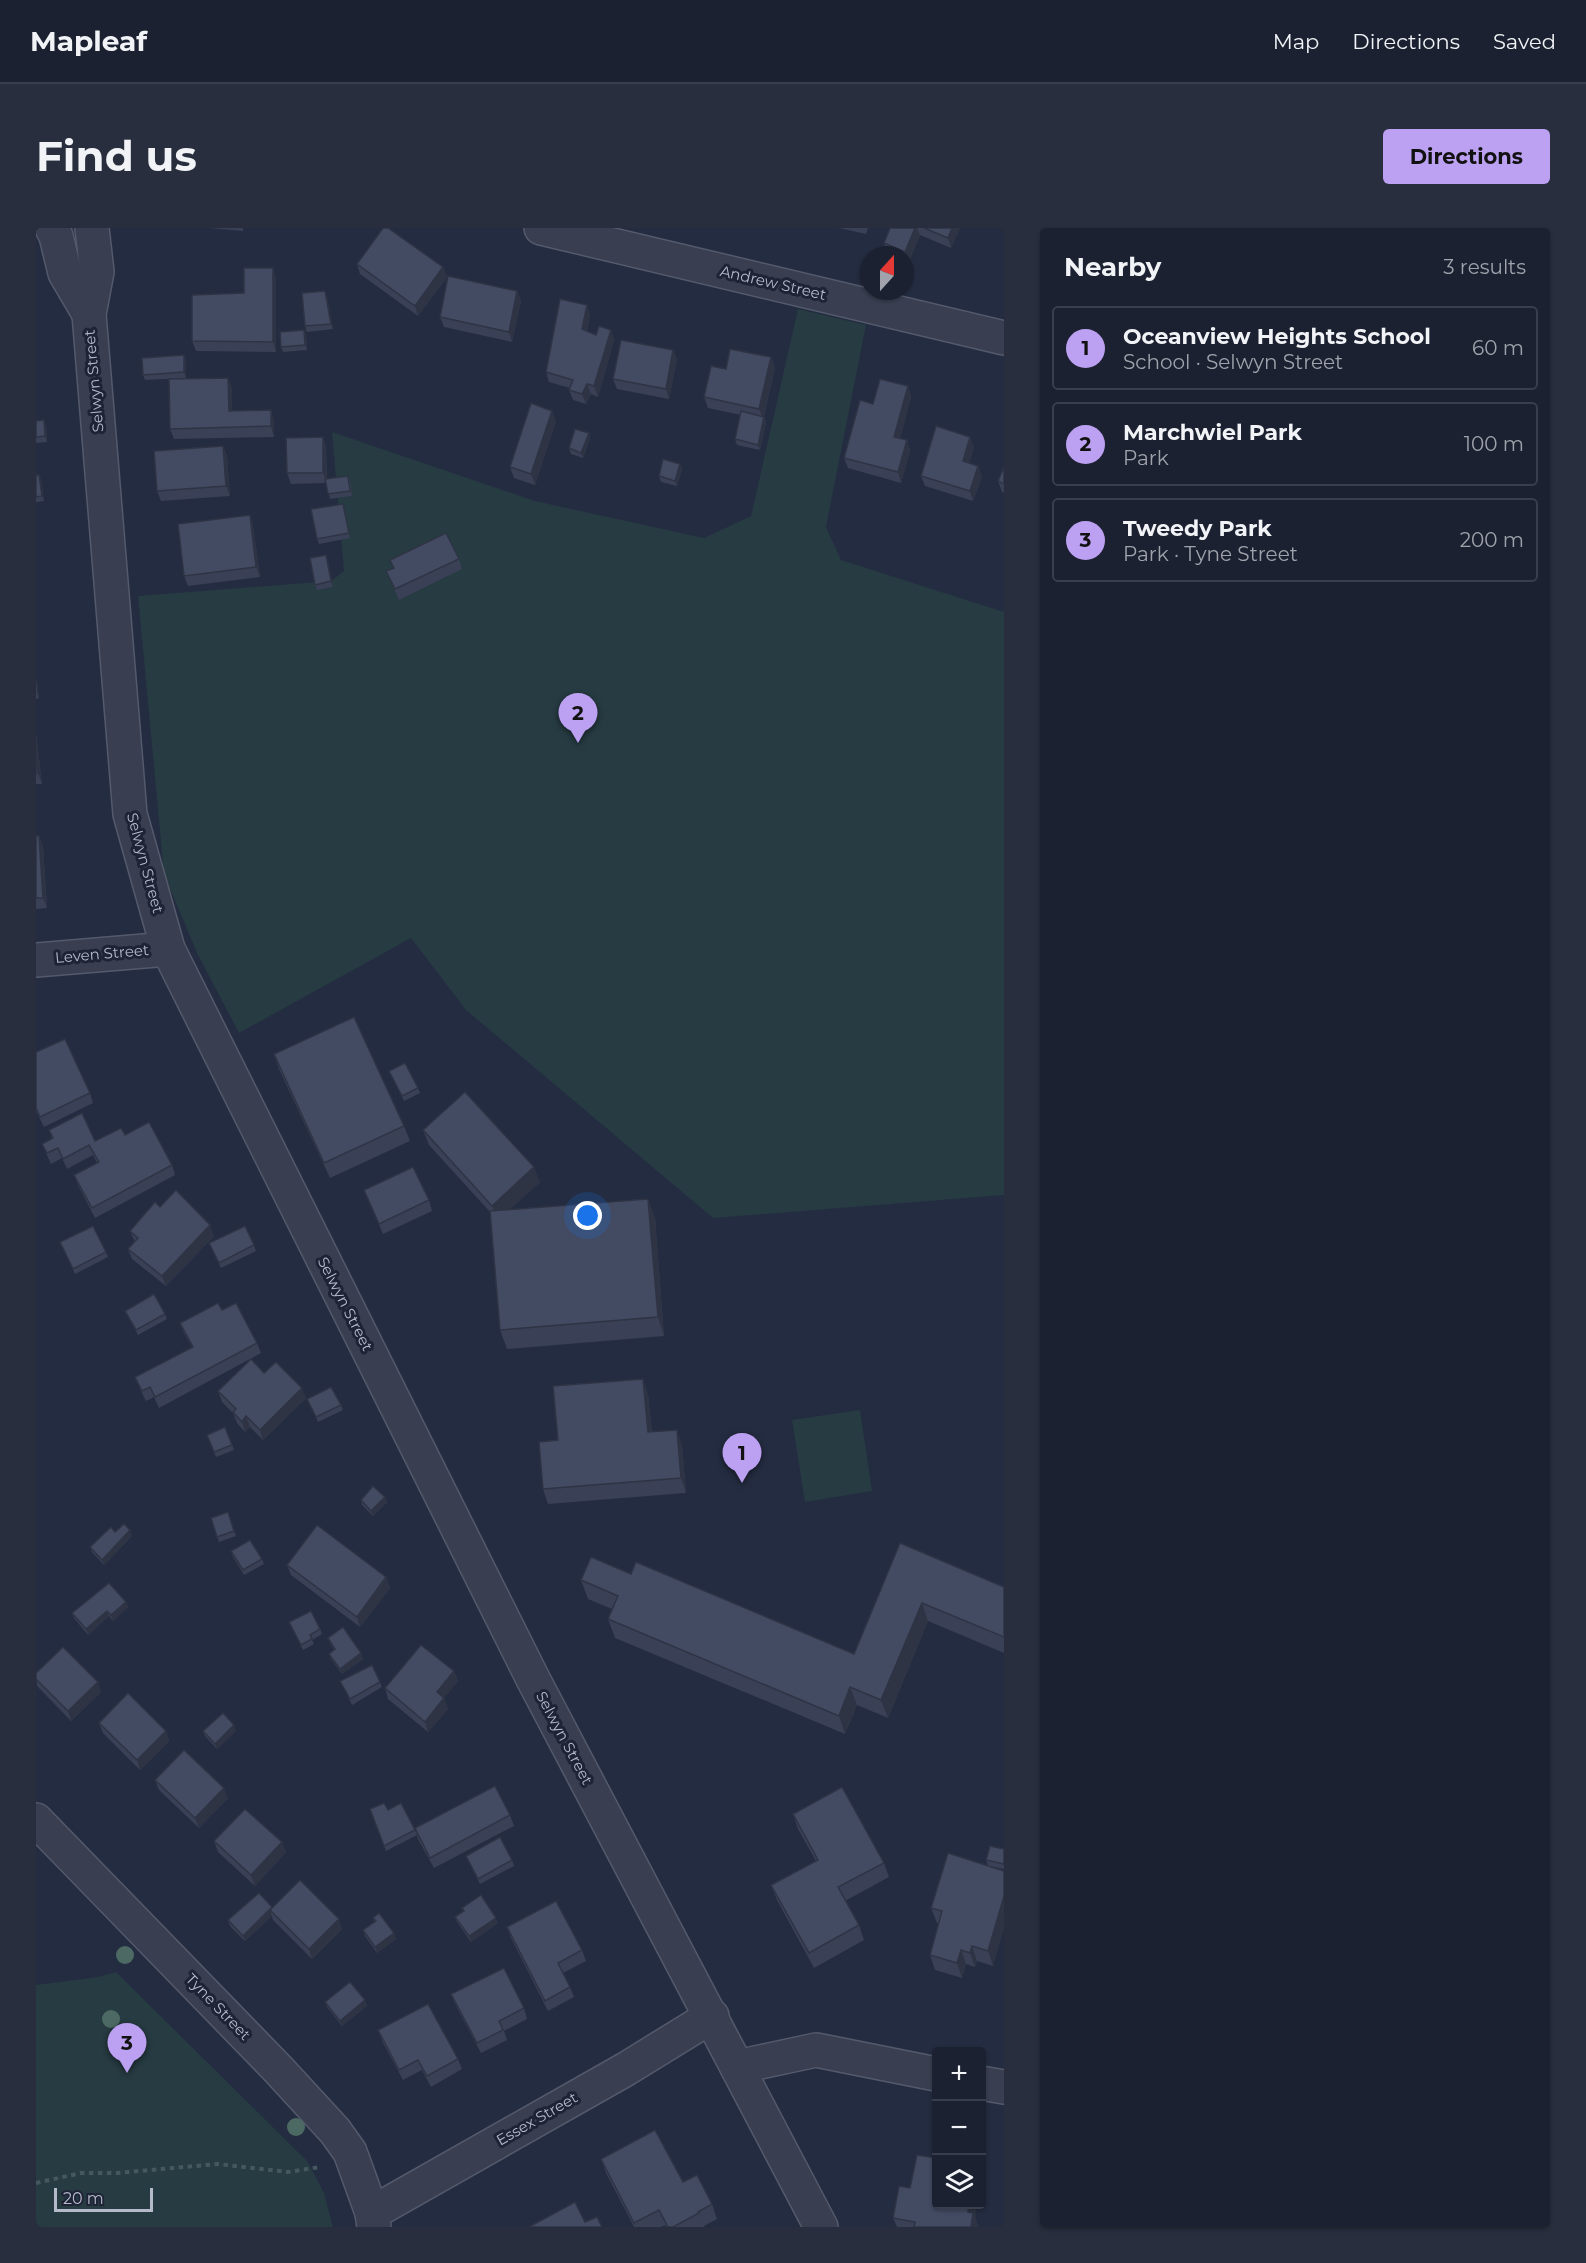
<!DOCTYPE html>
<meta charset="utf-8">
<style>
body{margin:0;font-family:Montserrat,sans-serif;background:#282e3d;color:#f1f3f6}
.controls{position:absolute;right:18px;bottom:18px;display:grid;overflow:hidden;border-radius:6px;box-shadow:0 2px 4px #0004}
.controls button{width:54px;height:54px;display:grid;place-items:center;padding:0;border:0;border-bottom:2px solid #393e4d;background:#1b2131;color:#f1f3f6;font:30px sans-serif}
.compass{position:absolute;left:824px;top:18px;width:54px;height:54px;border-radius:50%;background:#1b2131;box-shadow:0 2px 4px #0004;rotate:21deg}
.scale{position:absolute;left:18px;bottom:15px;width:99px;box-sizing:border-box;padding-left:6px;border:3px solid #b5bacb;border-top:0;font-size:16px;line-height:21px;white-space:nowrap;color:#b5bacb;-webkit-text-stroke:4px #1e2436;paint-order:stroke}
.you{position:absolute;left:552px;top:988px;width:21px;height:21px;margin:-15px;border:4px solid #fff;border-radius:50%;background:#1a73e8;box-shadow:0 0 0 9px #1a73e833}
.badge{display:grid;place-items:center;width:39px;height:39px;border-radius:50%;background:#bca0f2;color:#111;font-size:20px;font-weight:700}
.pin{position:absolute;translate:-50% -50px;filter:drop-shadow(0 2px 3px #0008)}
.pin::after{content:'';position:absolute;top:32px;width:21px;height:18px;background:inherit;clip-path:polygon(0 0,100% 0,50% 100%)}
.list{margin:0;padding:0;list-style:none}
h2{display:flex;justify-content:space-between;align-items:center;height:78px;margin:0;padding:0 24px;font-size:26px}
h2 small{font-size:20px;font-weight:400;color:#a0a3ab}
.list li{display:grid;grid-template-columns:39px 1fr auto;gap:18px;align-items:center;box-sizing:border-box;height:84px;margin:0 12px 12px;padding:0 12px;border:2px solid #393e4d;border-radius:6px}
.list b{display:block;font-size:22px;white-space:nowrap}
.list p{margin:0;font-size:20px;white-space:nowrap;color:#a0a3ab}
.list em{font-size:20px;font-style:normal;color:#a0a3ab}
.icon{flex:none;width:33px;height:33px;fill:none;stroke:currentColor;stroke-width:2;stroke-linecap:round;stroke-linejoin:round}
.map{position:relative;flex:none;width:968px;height:1999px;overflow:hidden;border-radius:6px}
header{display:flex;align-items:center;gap:36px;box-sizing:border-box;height:84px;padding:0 30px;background:#1b2131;border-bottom:2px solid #393e4d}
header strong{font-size:28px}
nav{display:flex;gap:33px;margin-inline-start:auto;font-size:21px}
.intro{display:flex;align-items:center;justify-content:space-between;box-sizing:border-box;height:144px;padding:0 36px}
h1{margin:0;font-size:42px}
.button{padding:15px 27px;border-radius:6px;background:#bca0f2;color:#111;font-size:21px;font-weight:700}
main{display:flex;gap:36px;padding:0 36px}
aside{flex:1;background:#1b2131;border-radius:6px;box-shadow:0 2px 4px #0004}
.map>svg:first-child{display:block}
</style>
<header>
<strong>Mapleaf</strong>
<nav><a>Map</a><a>Directions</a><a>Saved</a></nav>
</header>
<div class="intro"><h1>Find us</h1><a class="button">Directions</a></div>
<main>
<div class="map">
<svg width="968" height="1999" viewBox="0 0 968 1999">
<rect width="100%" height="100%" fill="#242c41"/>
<g fill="#263b42">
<path d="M762,81L830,97L790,299L805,332L968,384V967L677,990L430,782L375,710L203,805L161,725L128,646L102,368L295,353L308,343L296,204L499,273L668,310L715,288Z"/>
<path d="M824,1182L836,1263L769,1274L756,1192Z"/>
<path d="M80,1744L272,1934L288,1965L297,1999H0V1757L62,1749Z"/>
</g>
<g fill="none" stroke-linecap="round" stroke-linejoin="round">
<defs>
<g id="minor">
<path d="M16,0L20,8L29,45L53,86"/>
<path d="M56,0L61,44L53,86L94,586L132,721L497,1451L785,1999"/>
<path d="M505,0L968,110"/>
<path d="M0,732L132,721"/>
<path d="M0,1592L241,1840L299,1903L314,1924L336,1985"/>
<path d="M701,1839L780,1822L900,1846"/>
<path d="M945,1855L968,1859"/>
<path d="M338,1999L336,1985L590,1841L676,1788"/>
</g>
</defs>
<use href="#minor" stroke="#545a6b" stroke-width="36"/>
<path stroke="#45585f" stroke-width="4" stroke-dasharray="4.5 4.5" stroke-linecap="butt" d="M0,1955L45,1945H81L182,1936L252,1944L284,1939"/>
<use href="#minor" stroke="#393f51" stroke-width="33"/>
</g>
<g fill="#4c6a63">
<circle cx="89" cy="1727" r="9"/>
<circle cx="75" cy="1791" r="9"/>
<circle cx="260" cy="1899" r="9"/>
</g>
<g fill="#3a4055">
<path d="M173,0H207V3Z"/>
<path d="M803,0H832L830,6Z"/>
<path d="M854,0H924L915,20L884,7L873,34L869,33V27H855L852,26L848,15Z"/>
<path d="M321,36L407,39L411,49L382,88L324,46Z"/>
<path d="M240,50V124L160,123L156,113L208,65Z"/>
<path d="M481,63L485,73L476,114L408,99L404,89Z"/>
<path d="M291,69L297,101L271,104L269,98Z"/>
<path d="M551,77L554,88L551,103L560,107L575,102L578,112L562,169L555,166L550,176L537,172L533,162L534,160L513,154L510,144Z"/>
<path d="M268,102L270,107L271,122L247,124L245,119Z"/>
<path d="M637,122L641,132L633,171L581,161L577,151Z"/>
<path d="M148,127L150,132V150L109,152L107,147Z"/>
<path d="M735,129L739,140L728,188L730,194L724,222L701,217L699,211L705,187L672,180L668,169L690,141Z"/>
<path d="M872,158L875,169L864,211L871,212L874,223L865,255L812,240L808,230L837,176Z"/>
<path d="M196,160V183L238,192V209L138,211L134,201Z"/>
<path d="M0,193L10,197L11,214L0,215Z"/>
<path d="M520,193L499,257L478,250L474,239Z"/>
<path d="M553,205L554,210L547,230L535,226L533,220Z"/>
<path d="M287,209L290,219L291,251L314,253L316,268L294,271L290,255L255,256L251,245Z"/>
<path d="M187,218L191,228L194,268L125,273L121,263Z"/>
<path d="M938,219L933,235L942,238L946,249L937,273L889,258L885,248Z"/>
<path d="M644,236L646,241L641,258L625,254L623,248Z"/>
<path d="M968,239V265L966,264L962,253Z"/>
<path d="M0,247L5,252L8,273L0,274Z"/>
<path d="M307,276L314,310L283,316L281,311Z"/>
<path d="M214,287L217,298L224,349L152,358L148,348Z"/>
<path d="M290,327L292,333L297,359L281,362L279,357Z"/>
<path d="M423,331L426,341L363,372L350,343L357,340L354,332Z"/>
<path d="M0,450L3,470L0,471Z"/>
<path d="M0,506L6,556H0Z"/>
<path d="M0,608H3L7,618L11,680L0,681Z"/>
<path d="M0,824L54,865L57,875L8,899L0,883Z"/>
<path d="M238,826L368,898L374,913L294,950L243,841Z"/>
<path d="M353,843L382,860L384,865L368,873Z"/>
<path d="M13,902L59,913L89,907L136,937L139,947L59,990L42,957L38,947L61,935L57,927L31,941L26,930L15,936L6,916L16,911Z"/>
<path d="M387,902L504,954L473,982L619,989L628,1108L471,1121L464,1102L454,984L393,917Z"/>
<path d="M328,962L393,972L396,983L347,1006Z"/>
<path d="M124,979L178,1008L130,1058L96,1031L92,1021L99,1014L94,1003Z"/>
<path d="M24,1014L70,1024L72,1029L39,1046Z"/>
<path d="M173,1015L218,1017L220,1023L185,1040Z"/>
<path d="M186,1082L221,1115L225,1125L123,1180L118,1169L110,1173L103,1159L99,1149L156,1119L148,1105L144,1095Z"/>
<path d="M89,1083L129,1086L131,1091L102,1107Z"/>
<path d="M228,1145L270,1170L227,1212L214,1199L209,1204L201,1195L197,1185L186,1174L182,1163Z"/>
<path d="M612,1166L616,1204L646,1217L650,1265L512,1276L507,1261L522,1212Z"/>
<path d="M271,1171L305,1177L307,1182L282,1194Z"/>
<path d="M189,1199L198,1222L180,1229L171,1207Z"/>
<path d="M349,1269L351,1274L337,1288L326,1277L325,1272Z"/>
<path d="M192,1284L200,1308L183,1314L175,1290Z"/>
<path d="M79,1304L96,1308L68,1337L56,1324L54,1319Z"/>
<path d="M864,1315L968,1359V1425L892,1393L852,1490L821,1477L809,1506L579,1410L572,1391L576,1381L552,1371L545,1352L595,1346L818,1426Z"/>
<path d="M195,1323L226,1331L228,1336L208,1347L197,1329Z"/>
<path d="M251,1337L350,1349L354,1360L324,1399L255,1347Z"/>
<path d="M90,1374L92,1379L77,1393L73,1388L52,1407L38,1390L36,1385Z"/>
<path d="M253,1394L284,1401L286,1406L276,1412L278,1416L267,1422Z"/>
<path d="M292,1410L325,1425L327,1431L306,1446L295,1431L293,1426L298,1422L294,1415Z"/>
<path d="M418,1443L422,1453L408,1470L412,1481L392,1504L352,1471L349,1460Z"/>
<path d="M0,1445L65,1464L35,1493L1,1458Z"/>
<path d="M304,1453L344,1454L346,1459L316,1477Z"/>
<path d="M63,1495L130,1503L133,1513L104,1542L67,1505Z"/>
<path d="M167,1503H200L181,1521L169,1508Z"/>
<path d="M119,1552L192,1570L163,1600L123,1562Z"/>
<path d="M334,1581L379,1602L381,1607L350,1623Z"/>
<path d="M757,1586L848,1635L853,1649L809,1673L823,1697L828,1712L778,1740L741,1672L735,1657L780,1633L762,1601Z"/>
<path d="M474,1587L478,1598L398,1640L382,1611L379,1600Z"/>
<path d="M178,1613L250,1624L219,1658L182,1624Z"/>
<path d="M968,1621V1641L952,1638L950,1632Z"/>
<path d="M430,1628L476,1632L478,1638L444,1656Z"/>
<path d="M968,1643L957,1738L941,1733L939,1739L930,1736L926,1750L899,1742L894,1727L903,1695H901L895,1680Z"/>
<path d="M236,1679L306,1701L276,1731L237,1692L236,1688L209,1713L194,1698L192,1692Z"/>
<path d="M426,1680L462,1695L435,1714L421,1694L419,1689L427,1683Z"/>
<path d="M337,1690L358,1705L360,1711L341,1725L329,1708L327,1702L338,1694Z"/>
<path d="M471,1699L546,1722L550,1733L527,1745L534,1759L538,1769L512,1783L475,1710Z"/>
<path d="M415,1766L488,1780L491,1791L468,1803L471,1812L445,1825L419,1776Z"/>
<path d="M329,1772L331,1778L306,1798L291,1779L289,1774Z"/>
<path d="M342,1802L422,1831L426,1841L395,1859L386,1842L367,1852L346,1813Z"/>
<path d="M565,1931L647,1954L676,1976L681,1991L668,1998V1999H630L629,1997L625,1999H598L570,1945Z"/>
<path d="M939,1989L942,1999H861L857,1990Z"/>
</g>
<g fill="#2f3445">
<path d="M879,0H881L884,7L873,34L869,24Z"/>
<path d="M916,0H924L915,20L912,10Z"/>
<path d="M407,39L411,49L382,88L379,78Z"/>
<path d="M237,40L240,50V124L237,114Z"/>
<path d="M289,63L291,69L297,101L295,96Z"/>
<path d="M481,63L485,73L476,114L473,104Z"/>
<path d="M551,77L554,88L549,112L546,101Z"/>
<path d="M268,102L270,107L271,122L269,117Z"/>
<path d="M575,102L578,112L562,169L558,158Z"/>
<path d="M637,122L641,132L633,171L630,161Z"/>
<path d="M148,127L150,132V150L148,144Z"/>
<path d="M735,129L739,140L727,191L723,181Z"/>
<path d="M192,150L196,160V193L193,183Z"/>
<path d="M551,156L555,166L550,176L546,166Z"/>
<path d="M872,158L875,169L862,220L858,209Z"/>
<path d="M235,182L238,192V209L235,198Z"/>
<path d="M516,183L520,193L499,257L495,246Z"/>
<path d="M728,189L730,194L724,222L722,217Z"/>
<path d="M8,192L10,197L11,214L9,208Z"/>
<path d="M553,205L554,210L547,230L545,225Z"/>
<path d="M287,209L290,219L291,255L287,245Z"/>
<path d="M934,209L938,219L930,244L927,233Z"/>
<path d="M871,212L874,223L865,255L862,244Z"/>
<path d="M187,218L191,228L194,268L190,258Z"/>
<path d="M644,236L646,241L641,258L639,253Z"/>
<path d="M942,238L946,249L937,273L934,263Z"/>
<path d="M3,247L5,252L8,273L6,268Z"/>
<path d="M214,287L217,298L224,349L220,339Z"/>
<path d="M290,327L292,333L297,359L295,353Z"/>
<path d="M0,450L1,452L3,470L1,465Z"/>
<path d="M0,506L6,556L2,545L0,527Z"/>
<path d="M3,608L7,618L11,680L7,670Z"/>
<path d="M498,939L504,954L462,993L456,978Z"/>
<path d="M612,971L619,989L628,1108L622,1089Z"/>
<path d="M174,997L178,1008L130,1058L126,1048Z"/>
<path d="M607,1151L612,1166L617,1219L612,1204Z"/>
<path d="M266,1160L270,1170L227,1212L224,1202Z"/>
<path d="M210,1188L214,1199L209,1204L206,1194Z"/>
<path d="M641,1202L646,1217L650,1265L645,1250Z"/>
<path d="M349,1269L351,1274L337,1288L335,1283Z"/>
<path d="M94,1302L96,1308L68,1337L66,1332Z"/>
<path d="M350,1349L354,1360L324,1399L321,1389Z"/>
<path d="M90,1374L92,1379L77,1393L75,1387Z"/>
<path d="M886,1375L892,1393L852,1490L845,1472Z"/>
<path d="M71,1383L73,1388L52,1407L50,1401Z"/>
<path d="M325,1425L327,1431L306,1446L304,1441Z"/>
<path d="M418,1443L422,1453L405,1474L401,1464Z"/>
<path d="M62,1454L65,1464L35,1493L32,1483Z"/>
<path d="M814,1459L821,1477L809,1506L803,1488Z"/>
<path d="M408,1470L412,1481L392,1504L389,1494Z"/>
<path d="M198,1497L200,1503L181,1521L179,1516Z"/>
<path d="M130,1503L133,1513L104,1542L101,1532Z"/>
<path d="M188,1560L192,1570L163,1600L159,1590Z"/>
<path d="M246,1614L250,1624L219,1658L215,1647Z"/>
<path d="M968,1668V1701L957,1738L952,1723Z"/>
<path d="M234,1682L236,1688L209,1713L207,1708Z"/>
<path d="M460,1690L462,1695L435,1714L433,1708Z"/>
<path d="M303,1691L306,1701L276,1731L273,1721Z"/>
<path d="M358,1705L360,1711L341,1725L339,1719Z"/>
<path d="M936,1718L941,1733L939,1739L934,1725Z"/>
<path d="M925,1722L930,1736L926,1750L921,1735Z"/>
<path d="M329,1772L331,1778L306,1798L304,1793Z"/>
<path d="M933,1977H941L939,1989L942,1999H935L932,1984Z"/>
</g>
<g fill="#434b63" stroke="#2f3445" stroke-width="1.5">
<path d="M347,0H352L407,39L379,78L321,36Z"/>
<path d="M854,0H879L869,24L848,15Z"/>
<path d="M888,0H916L912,10Z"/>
<path d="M208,40H237V114L156,113V67L208,65Z"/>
<path d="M412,48L481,63L473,104L404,89Z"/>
<path d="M289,63L295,96L269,98L266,65Z"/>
<path d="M524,71L551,77L546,101L560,107L563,98L575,102L558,158L551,156L546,166L533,162L537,152L510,144Z"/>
<path d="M268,102L269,117L245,119L244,104Z"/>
<path d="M585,112L637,122L630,161L577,151Z"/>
<path d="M694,121L735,129L723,181L668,169L675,138L690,141Z"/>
<path d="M148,127V144L107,147L106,130Z"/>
<path d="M192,150L193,183L235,182V198L134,201L133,151Z"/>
<path d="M844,151L872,158L858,209L871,212L862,244L808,230L824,172L837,176Z"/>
<path d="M495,175L516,183L495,246L474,239Z"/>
<path d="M705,183L728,189L722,217L699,211Z"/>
<path d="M8,192L9,208L0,209V193Z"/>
<path d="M900,198L934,209L927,233L942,238L934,263L885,248Z"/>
<path d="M539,201L553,205L545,225L533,220Z"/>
<path d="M287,209V245H251L250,210Z"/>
<path d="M187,218L190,258L121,263L118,223Z"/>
<path d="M627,231L644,236L639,253L623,248Z"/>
<path d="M968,239V256L962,253Z"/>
<path d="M0,247H3L6,268L0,269Z"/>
<path d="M312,248L314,263L292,266L289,251Z"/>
<path d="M307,276L313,305L281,311L275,281Z"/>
<path d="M214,287L220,339L148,348L142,296Z"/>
<path d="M410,305L423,331L359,361L350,343L358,340L354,332Z"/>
<path d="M290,327L295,353L279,357L274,330Z"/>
<path d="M0,527L2,545L0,546Z"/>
<path d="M0,608H3L7,670H0Z"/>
<path d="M318,789L368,898L288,935L238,826Z"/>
<path d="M29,811L54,865L4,889L0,880V824Z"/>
<path d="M369,835L382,860L366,868L353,843Z"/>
<path d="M429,864L498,939L456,978L387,902Z"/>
<path d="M46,885L59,913L85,900L89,907L113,894L136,937L56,980L38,947L63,934L53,917L27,931L22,920L11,925L6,916L17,910L13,902Z"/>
<path d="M377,939L393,972L343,996L328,962Z"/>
<path d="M140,962L174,997L126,1048L92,1021L102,1010L94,1003L119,974L124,979Z"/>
<path d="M612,971L622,1089L464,1102L454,983Z"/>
<path d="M57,998L70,1024L37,1041L24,1014Z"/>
<path d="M209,998L218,1017L183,1035L173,1015Z"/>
<path d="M118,1066L129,1086L100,1102L89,1083Z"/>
<path d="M182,1075L186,1082L200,1075L221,1115L119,1169L114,1159L106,1163L99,1149L157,1119L144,1095Z"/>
<path d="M215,1131L228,1145L240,1134L266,1160L224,1202L210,1188L206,1194L197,1184L200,1181L182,1163Z"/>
<path d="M607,1151L612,1204L641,1202L645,1250L507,1261L503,1214L522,1212L517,1158Z"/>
<path d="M295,1159L305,1177L280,1189L271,1171Z"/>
<path d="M189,1199L196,1217L178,1224L171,1207Z"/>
<path d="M337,1258L349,1269L335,1283L325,1272Z"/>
<path d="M192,1284L198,1303L181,1309L175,1290Z"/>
<path d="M88,1296L94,1302L66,1332L54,1319L75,1299L79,1304Z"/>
<path d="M281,1297L350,1349L321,1389L251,1337Z"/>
<path d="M214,1312L226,1331L207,1342L195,1323Z"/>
<path d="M864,1315L968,1359V1409L886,1375L845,1472L814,1459L803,1488L572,1391L582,1368L545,1352L555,1329L595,1346L600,1334L818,1426Z"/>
<path d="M73,1355L90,1374L75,1387L71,1383L50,1401L36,1385Z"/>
<path d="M275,1383L284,1401L274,1407L276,1411L265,1417L253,1394Z"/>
<path d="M307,1399L325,1425L304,1441L293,1426L299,1421L292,1410Z"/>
<path d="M385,1417L418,1443L401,1464L408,1470L389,1494L349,1460Z"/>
<path d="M27,1419L62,1454L32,1483L0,1451V1445Z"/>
<path d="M336,1437L344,1454L314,1471L304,1453Z"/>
<path d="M92,1465L130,1503L101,1532L63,1495Z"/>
<path d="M187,1485L198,1497L179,1516L167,1503Z"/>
<path d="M148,1522L188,1560L159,1590L119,1552Z"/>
<path d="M459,1558L474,1587L394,1630L379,1600Z"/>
<path d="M806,1559L848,1635L802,1659L823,1697L773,1725L735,1657L782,1632L757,1586Z"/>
<path d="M348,1575L352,1582L365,1575L379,1602L348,1618L334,1581Z"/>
<path d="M209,1581L246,1614L215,1647L178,1613Z"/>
<path d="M464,1609L476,1632L442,1651L430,1628Z"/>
<path d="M954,1618L968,1621V1636L950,1632Z"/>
<path d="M912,1625L968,1643V1668L952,1723L936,1718L934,1725L925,1722L921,1735L894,1727L906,1683L895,1680Z"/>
<path d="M264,1652L303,1691L273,1721L234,1682Z"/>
<path d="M223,1665L236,1679L207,1708L192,1692Z"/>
<path d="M445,1667L460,1690L433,1708L419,1689L428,1683L426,1680Z"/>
<path d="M520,1673L546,1722L522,1735L534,1759L509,1773L471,1699Z"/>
<path d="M343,1685L358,1705L339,1719L327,1702L340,1693L337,1690Z"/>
<path d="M468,1740L488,1780L463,1793L467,1802L441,1815L415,1766Z"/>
<path d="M314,1754L329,1772L304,1793L289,1774Z"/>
<path d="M392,1776L422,1831L391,1848L382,1832L363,1842L342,1802Z"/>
<path d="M619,1902L647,1954L661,1947L676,1976L662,1984L663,1985L637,1999H632L623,1982L598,1995L565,1931Z"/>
<path d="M881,1927L900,1930V1977H933L932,1984L937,1985L935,1999H878L879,1994L857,1990L863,1958L874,1960Z"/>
<path d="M539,1974L549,1994L561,1989L566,1999H493Z"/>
</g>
<g text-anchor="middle" stroke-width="6" stroke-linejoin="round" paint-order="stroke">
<g font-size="15" fill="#b5bacb" stroke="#1e2436">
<text transform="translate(737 55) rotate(13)" y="5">Andrew Street</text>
<text transform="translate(58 153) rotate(-95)" y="5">Selwyn Street</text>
<text transform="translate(109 635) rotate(75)" y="5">Selwyn Street</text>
<text transform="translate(66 726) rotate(-5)" y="5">Leven Street</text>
<text transform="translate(309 1076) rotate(63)" y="5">Selwyn Street</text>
<text transform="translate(528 1510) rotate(62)" y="5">Selwyn Street</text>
<text transform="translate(182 1779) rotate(46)" y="5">Tyne Street</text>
<text transform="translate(501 1891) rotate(-30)" y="5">Essex Street</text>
</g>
</g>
</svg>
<div class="controls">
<button>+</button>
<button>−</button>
<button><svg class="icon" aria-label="layers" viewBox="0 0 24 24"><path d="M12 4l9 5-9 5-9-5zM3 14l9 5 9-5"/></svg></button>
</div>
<svg class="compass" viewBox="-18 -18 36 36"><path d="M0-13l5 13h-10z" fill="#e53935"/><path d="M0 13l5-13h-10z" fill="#a0a3ab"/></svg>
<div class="scale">20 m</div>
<div class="you"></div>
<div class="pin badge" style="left:706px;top:1255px">1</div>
<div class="pin badge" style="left:542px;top:515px">2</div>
<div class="pin badge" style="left:91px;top:1845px">3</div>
</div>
<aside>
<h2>Nearby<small>3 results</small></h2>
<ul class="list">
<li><span class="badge">1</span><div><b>Oceanview Heights School</b><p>School · Selwyn Street</p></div><em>60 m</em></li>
<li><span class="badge">2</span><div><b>Marchwiel Park</b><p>Park</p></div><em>100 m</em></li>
<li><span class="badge">3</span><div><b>Tweedy Park</b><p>Park · Tyne Street</p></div><em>200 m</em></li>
</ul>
</aside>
</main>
